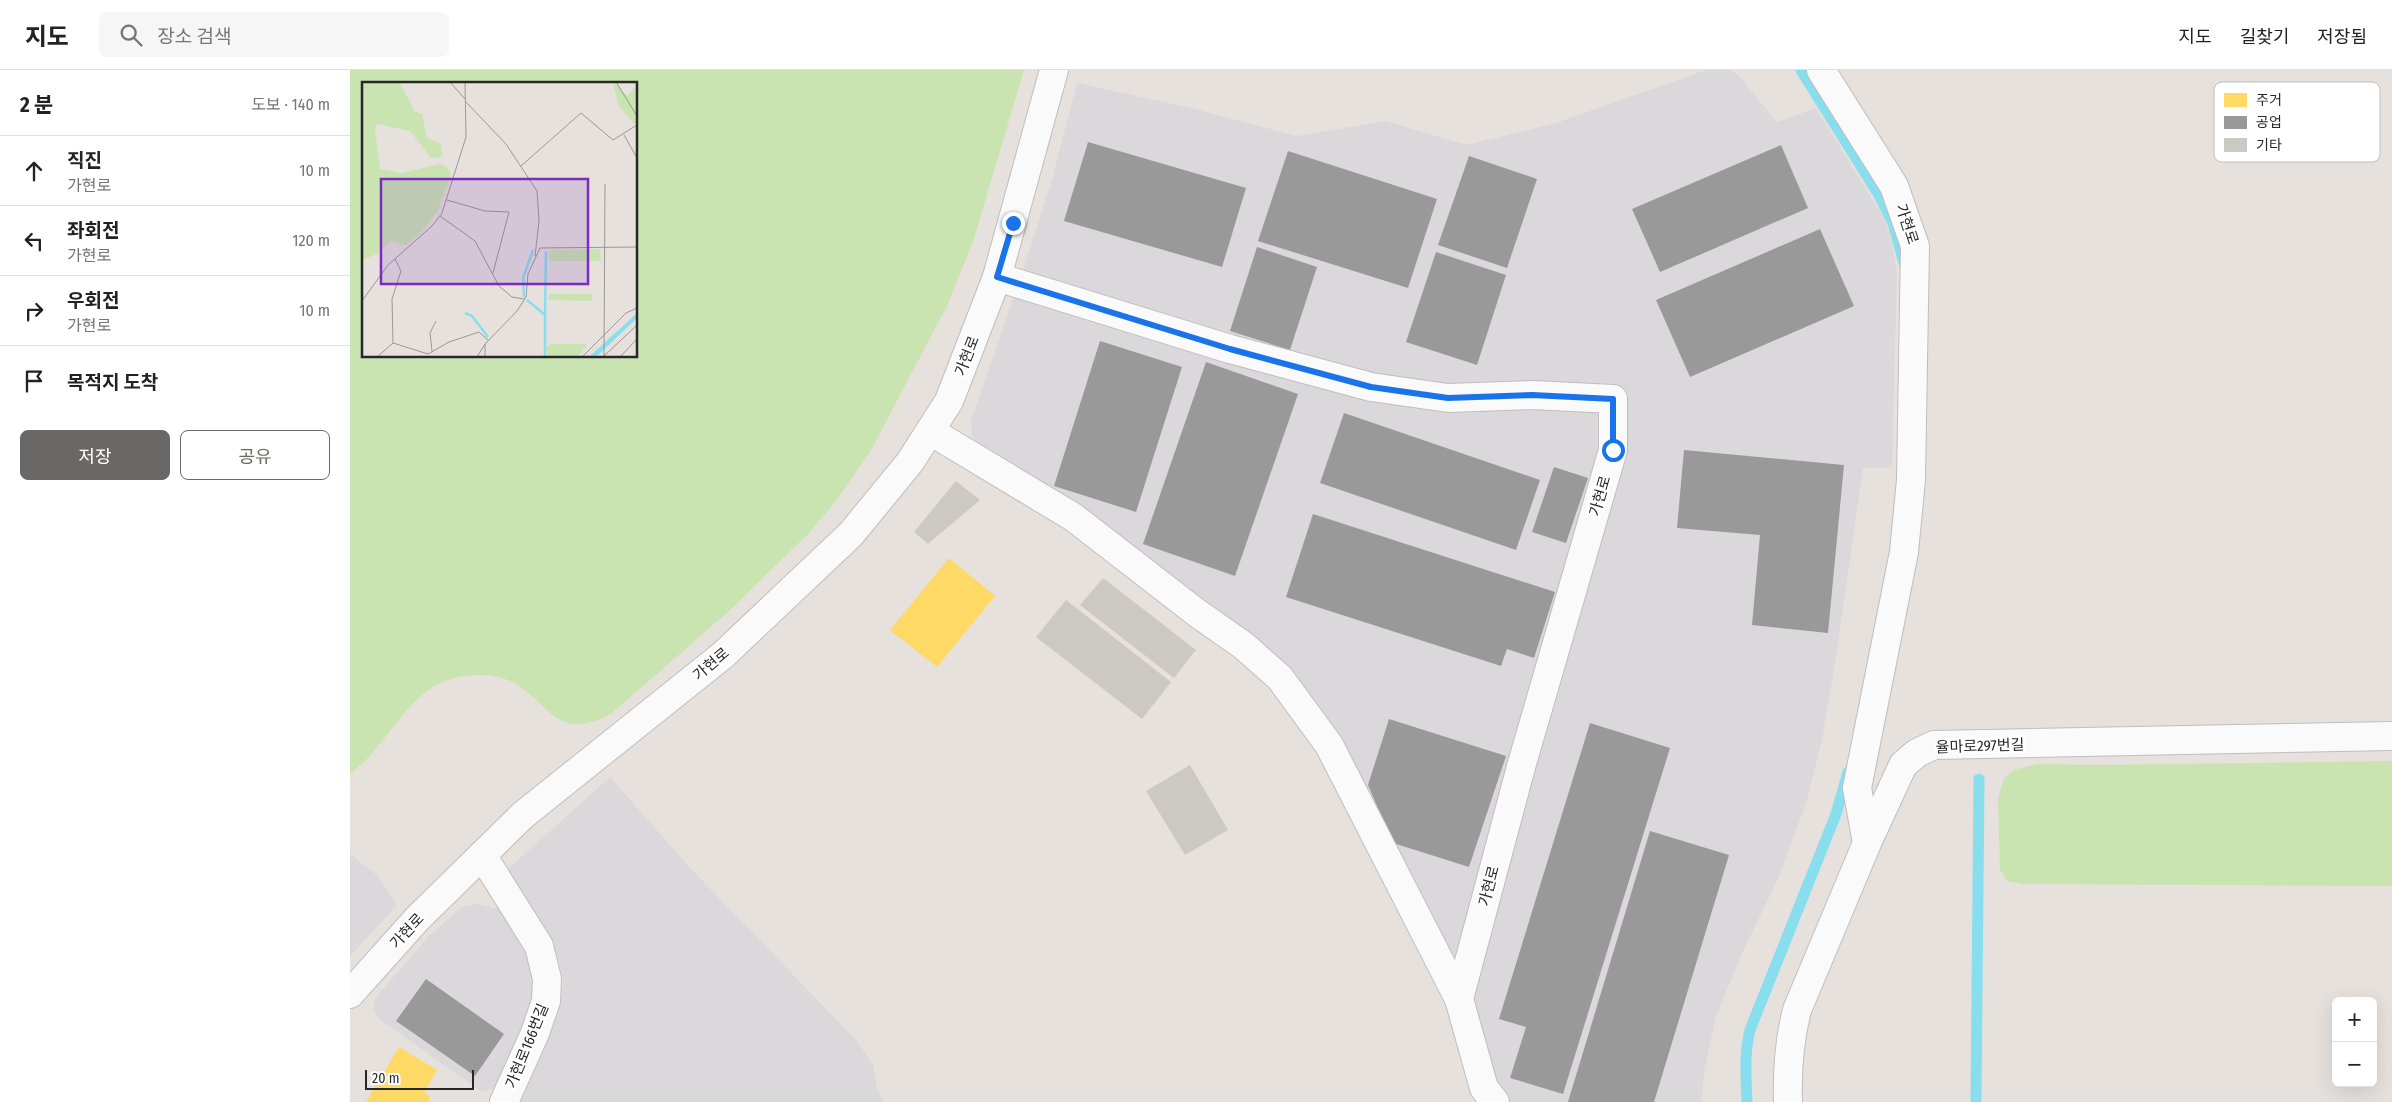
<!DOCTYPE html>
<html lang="ko">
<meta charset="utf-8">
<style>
body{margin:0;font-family:"Fira Sans Condensed","Noto Sans KR",sans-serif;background:#f6f6f6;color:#222}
.controls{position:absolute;right:15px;bottom:15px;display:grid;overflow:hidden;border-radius:8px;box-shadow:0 5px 20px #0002}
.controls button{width:45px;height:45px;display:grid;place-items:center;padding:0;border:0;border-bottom:1px solid #e0e0e0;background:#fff;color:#222;font:25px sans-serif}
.scale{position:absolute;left:15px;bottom:12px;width:109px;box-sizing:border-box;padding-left:5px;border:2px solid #272727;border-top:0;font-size:14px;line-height:18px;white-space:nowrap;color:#272727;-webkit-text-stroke:4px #fff;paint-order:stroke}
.stop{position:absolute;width:15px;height:15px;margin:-11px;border:4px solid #1a73e8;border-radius:50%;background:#fff}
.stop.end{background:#1a73e8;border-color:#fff;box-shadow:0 1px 5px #0008}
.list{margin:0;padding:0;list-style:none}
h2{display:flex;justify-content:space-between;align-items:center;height:65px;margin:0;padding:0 20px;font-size:21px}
h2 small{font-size:16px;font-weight:400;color:#767676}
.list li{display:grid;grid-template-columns:32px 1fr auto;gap:15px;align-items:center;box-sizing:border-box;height:70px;padding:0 20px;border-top:1px solid #e0e0e0}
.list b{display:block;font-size:19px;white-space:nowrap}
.list p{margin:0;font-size:16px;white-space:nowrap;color:#767676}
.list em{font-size:16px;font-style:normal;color:#767676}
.actions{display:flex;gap:10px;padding:15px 20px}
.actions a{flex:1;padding:11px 0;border:1px solid #6a6866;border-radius:8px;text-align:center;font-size:18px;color:#6a6866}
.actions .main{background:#6a6866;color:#fff}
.icon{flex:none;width:28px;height:28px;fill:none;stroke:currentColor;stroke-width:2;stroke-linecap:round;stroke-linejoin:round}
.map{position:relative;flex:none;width:2042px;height:1032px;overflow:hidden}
header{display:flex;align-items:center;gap:30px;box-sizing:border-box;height:70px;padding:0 25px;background:#fff;border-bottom:1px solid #e0e0e0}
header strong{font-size:24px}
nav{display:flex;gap:28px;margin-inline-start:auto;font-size:18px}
.search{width:350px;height:45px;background:#f6f6f6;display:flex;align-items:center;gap:12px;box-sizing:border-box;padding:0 18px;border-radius:8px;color:#767676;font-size:19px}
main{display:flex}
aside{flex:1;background:#fff}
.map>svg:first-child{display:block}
</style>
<header>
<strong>지도</strong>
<div class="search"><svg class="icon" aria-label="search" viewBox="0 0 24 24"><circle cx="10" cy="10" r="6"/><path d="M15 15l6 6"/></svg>장소 검색</div>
<nav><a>지도</a><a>길찾기</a><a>저장됨</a></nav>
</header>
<main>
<aside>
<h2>2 분<small>도보 · 140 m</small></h2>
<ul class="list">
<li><svg class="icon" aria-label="ahead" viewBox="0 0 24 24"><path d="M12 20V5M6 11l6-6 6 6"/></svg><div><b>직진</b><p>가현로</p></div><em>10 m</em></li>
<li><svg class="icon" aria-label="left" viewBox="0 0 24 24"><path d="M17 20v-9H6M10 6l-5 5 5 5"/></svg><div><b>좌회전</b><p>가현로</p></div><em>120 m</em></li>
<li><svg class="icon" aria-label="right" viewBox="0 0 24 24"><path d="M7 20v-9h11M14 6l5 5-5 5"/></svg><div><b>우회전</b><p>가현로</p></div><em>10 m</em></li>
<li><svg class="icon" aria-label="arrive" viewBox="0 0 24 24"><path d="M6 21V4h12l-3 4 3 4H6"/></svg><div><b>목적지 도착</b></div></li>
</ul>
<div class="actions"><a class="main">저장</a><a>공유</a></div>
</aside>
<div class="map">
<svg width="2042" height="1032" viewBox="0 0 2042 1032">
<rect width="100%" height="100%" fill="#e6e1dc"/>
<g fill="#dbd8db">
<path d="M1356,0H1379L1388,5L1427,52L1466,38L1534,148L1542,172L1547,203L1542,398H1513L1485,594L1472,669L1457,730L1428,809L1391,885L1365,949L1354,1002L1352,1032H1157L1148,1018L940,604L629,377L622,365L621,351L679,182L703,106L727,13L833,36L947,66L1036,51L1116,75L1209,52Z"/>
<path d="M260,707L341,799L507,971L523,995L527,1018L534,1032H170L186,999L209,941L213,913L208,888L158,799Z"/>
<path d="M0,784L28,806L47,835L0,886Z"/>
<path d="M127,834L149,839L167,855L181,880L184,919L181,939L162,987L143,1019L131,1021L29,949L23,939L26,927L81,864L112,837Z"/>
</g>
<g fill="#cae4b1" fill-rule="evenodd">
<path d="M0,0H674L623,172L597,236L520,382L486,431L459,463L378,542L261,644C206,671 205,639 166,614C147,602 115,603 95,611C64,623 44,659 22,683C16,691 7,698 0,704ZM14,14H286V286H14Z"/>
<path d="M2042,691V816L1672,814L1657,811L1650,800L1648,729L1653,710L1663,700L1687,694L1747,695Z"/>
</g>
<g fill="#ffd966">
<path d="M599,488L645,526L587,597L540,560Z"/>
<path d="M49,977L87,1000L74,1023L81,1027L78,1032H16Z"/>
</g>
<g fill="#999">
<path d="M738,72L896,118L872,197L714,151Z"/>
<path d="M1431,75L1458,138L1310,202L1282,139Z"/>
<path d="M938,81L1087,129L1058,218L908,171Z"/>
<path d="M1119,86L1187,109L1157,198L1088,175Z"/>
<path d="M1470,159L1504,236L1340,307L1306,230Z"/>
<path d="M907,177L967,197L940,280L880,261Z"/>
<path d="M1086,182L1156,205L1127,295L1056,272Z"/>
<path d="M750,271L832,297L786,442L704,416Z"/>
<path d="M856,292L948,324L885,506L793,474Z"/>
<path d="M994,343L1190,410L1166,480L970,413Z"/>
<path d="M1334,380L1494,395L1478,563L1402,555L1410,465L1327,458Z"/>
<path d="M1204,397L1238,408L1216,473L1182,462Z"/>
<path d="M963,444L1205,522L1184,588L1157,579L1151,596L936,527Z"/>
<path d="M1039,649L1156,686L1119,797L1043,773L1018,715Z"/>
<path d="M1240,653L1320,678L1213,1024L1160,1008L1176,957L1149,949Z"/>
<path d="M1300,761L1379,785L1304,1032H1218Z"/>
<path d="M76,909L154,964L125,1006L46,951Z"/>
</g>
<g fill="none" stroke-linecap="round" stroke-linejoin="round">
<g stroke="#89deee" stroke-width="11">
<path d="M1451,0L1529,125L1543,153L1554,193"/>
<path d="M1397,1032C1396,1007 1394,984 1400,960L1486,744L1498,702"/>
<path d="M1626,1032L1629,709"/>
</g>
</g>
<g fill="#ccc9c5">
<path d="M606,411L630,430L578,474L564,462Z"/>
<path d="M753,508L846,580L824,608L730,535Z"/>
<path d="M716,530L821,612L792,649L686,567Z"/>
<path d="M840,695L878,760L835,785L796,721Z"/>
</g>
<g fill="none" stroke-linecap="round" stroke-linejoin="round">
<defs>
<g id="minor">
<path d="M1471,0L1544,116L1565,176L1561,410L1554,482L1507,718L1517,773"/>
<path d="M647,207L880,279L1021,317L1098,328L1182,325L1263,329V380L1171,697L1109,929"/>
<path d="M580,361L723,447L847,543L894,576L930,608L979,675L1109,929L1134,1018L1145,1032"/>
<path d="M132,785L189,876L197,909L196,931L185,963L154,1032"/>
<path d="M0,924L67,849L173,745L373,585L501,464L560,392L599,331L647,207L704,0"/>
<path d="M1438,1032C1437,1000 1439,971 1447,940L1517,773L1553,695L1567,683L1584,675L2042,666"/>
</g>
</defs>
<use href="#minor" stroke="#bfbdbe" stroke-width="30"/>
<use href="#minor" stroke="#fbfafa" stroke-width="28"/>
</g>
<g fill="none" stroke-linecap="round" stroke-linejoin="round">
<path stroke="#1a73e8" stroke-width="6" d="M663,153L647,207L880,279L1021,317L1098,328L1182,325L1263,329V380"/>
</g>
<g text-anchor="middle" stroke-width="5" stroke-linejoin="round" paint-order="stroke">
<g font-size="15" fill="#272727" stroke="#fff">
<text transform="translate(1557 154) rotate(72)" y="5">가현로</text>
<text transform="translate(617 286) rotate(-69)" y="5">가현로</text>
<text transform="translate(1250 426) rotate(-74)" y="5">가현로</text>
<text transform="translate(361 594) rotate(-40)" y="5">가현로</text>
<text transform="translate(1630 676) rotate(-2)" y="5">율마로297번길</text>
<text transform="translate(1139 816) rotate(-75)" y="5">가현로</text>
<text transform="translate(57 861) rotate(-47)" y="5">가현로</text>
<text transform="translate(177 976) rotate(-68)" y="5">가현로166번길</text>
</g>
</g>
<g transform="translate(12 12)">
<rect width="275" height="275" fill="#e6e1dc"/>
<path d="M0,0H38L52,29L60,32L65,56L79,62L80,75L69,76L48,49L15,42L13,47L18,87L40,91L78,82L86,86L89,92L76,128L58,152L44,163L29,159L15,172L0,178ZM251,0L265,14L275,3V39L272,42L256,23ZM187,168L238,167L239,179H187ZM231,212L230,219L186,218L187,212ZM188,262H224L225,264L215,275H186L184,266Z" fill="#cae4b1"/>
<path d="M275,231V236L234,275H227Z" fill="#89deee"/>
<path fill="none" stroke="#89deee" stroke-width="2.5" d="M162,215L161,196L171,168M165,218L183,233V275M103,231L110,234L126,255M183,233L184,169"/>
<path fill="none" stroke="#9a9794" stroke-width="1" d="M88,0L103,17M254,0L275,34M103,19L144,62L175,109L177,139L173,174M262,53L275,76M159,84L219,31L251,58L275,43M85,118L123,129L147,130L131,191M78,134L113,159L137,204L150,215L162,217M33,177L39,189L30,217L31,261L66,272L87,260L117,250L126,258M0,219L26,183L70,144L80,131L104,55L103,0M70,269L68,251L74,239M15,275L31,261M115,275L123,262M123,275V262L155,229L164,215L166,192L178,166L275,165M220,275L264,231L275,226M241,275L275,243M242,275L243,102M258,275L275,257"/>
<path fill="#7b2cbf" fill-opacity="0.15" stroke="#7b2cbf" stroke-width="2.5" d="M19,97H226V202H19Z"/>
<rect width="275" height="275" fill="none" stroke="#272727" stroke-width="2.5"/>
</g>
<rect x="1864" y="12" width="166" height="80" rx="8" fill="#fff" stroke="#bebebe" stroke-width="1"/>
<rect x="1874" y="23" width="23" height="14" fill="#ffd966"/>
<rect x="1874" y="46" width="23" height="13" fill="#999"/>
<rect x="1874" y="68" width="23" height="14" fill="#ccc9c5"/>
<g font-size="14" fill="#272727">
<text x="1906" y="35">주거</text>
<text x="1906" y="57">공업</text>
<text x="1906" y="80">기타</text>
</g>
</svg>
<div class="controls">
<button>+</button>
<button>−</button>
</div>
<div class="scale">20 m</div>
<div class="stop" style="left:1263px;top:380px"></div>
<div class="stop end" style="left:663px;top:153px"></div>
</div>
</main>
